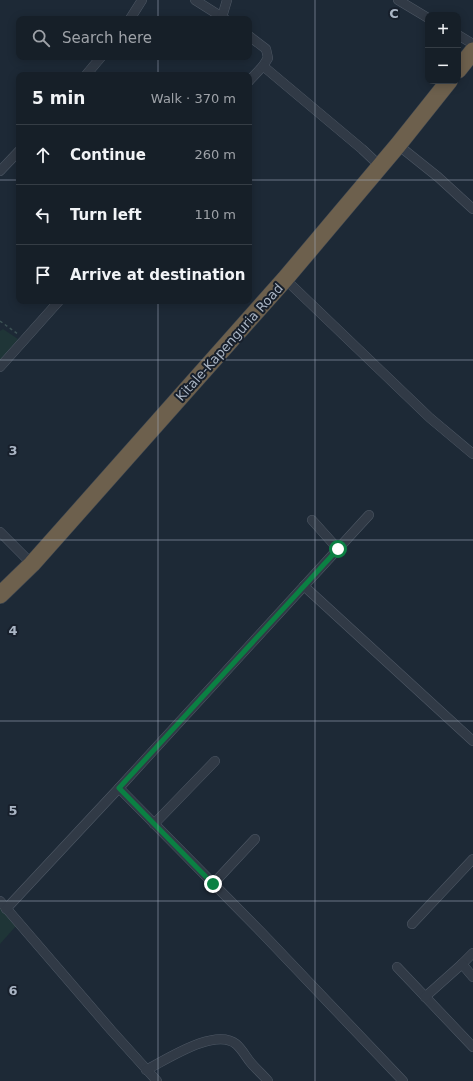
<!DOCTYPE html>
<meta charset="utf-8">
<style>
body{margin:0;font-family:"DejaVu Sans",sans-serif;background:#1f2730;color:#f1f3f6}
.controls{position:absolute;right:12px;top:12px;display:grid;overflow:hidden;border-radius:8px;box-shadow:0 2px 10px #0003}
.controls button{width:36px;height:36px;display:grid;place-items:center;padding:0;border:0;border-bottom:1px solid #353d45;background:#161f28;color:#f1f3f6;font:20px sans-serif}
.stop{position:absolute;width:12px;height:12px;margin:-9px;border:3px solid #0b8043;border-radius:50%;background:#fff}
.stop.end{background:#0b8043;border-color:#fff;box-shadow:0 1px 4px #0008}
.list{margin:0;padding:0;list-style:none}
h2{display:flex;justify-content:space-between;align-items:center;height:52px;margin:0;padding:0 16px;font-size:17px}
h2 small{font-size:13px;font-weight:400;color:#9ea2a8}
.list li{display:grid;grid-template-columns:26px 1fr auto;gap:12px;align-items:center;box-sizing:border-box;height:60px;padding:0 16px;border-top:1px solid #353d45}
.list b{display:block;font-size:15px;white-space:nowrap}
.list em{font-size:13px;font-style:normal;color:#9ea2a8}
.icon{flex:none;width:22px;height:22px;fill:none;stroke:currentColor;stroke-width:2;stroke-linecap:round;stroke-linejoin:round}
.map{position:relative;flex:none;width:473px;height:1081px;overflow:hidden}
.search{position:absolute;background:#161f28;box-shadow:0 2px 10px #0003;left:16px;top:16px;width:236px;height:44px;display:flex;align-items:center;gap:10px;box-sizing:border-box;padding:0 14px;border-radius:8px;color:#9ea2a8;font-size:15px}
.panel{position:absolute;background:#161f28;box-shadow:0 2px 10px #0003;left:16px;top:72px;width:236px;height:232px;border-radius:8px}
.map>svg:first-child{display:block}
</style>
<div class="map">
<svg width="473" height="1081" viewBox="0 0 473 1081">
<rect width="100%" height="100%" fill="#1d2936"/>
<g fill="#1f3537">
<path d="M3,329L18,339L0,360V331Z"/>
<path d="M0,908L16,926L0,944Z"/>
</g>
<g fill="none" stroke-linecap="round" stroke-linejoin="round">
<defs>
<g id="street">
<path d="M195,0L225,19"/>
<path d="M398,0L428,18"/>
<path d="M222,17L227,0"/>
<path d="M130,19L142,0"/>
<path d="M458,35L473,44"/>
<path d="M249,36L266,49L268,58L263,66L249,81"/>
<path d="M263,66L362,149L380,166"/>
<path d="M86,75L101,57"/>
<path d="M398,145L438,177L473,209"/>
<path d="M0,171L19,151"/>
<path d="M285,279L430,418L473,454"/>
<path d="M0,367L59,301"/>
<path d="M369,515L119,788L262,933L403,1081"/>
<path d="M312,520L338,549"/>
<path d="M0,532L32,564"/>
<path d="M304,586L473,741"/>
<path d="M154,824L215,761"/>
<path d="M213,884L255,839"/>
<path d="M0,901L111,1030L157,1081"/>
<path d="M6,909L119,788"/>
<path d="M412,924L473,859"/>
<path d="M462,964L473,953"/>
<path d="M397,967L473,1047"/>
<path d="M425,997L462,964L473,977"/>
<path d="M146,1070C166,1060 215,1027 236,1044C242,1049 246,1057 251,1063C257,1070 263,1075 268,1081"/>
</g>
<g id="highway">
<path d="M458,70L473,51"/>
<path d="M0,595L32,564L285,279L398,145L449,81"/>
</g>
</defs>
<use href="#street" stroke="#4e5865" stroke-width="10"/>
<use href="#highway" stroke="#3c4551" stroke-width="18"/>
<path stroke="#3d5255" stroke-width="1.5" stroke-dasharray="3 3" stroke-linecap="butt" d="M0,321L18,334"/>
<use href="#street" stroke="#313a46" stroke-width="9"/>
<use href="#highway" stroke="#6d604d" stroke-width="17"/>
</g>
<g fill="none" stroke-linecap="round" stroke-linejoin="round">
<path stroke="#0b8043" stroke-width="5" d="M213,884L119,788L338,549"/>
</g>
<path fill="none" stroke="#aab5c4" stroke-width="1" stroke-opacity="0.55" d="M158,0V19M315,0V1081M158,57V75M0,180H19M249,180H473M158,301V1081M0,360H473M0,540H473M0,721H473M0,901H473"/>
<g text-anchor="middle" stroke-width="4" stroke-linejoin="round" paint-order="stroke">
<g font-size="13" fill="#aab5c4" stroke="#171f2b">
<text transform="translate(229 342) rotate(-48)" y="5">Kitale-Kapenguria Road</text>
</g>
</g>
<g font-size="13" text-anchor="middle" font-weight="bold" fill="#aab5c4" stroke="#171f2b" stroke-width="4" stroke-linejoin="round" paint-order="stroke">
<text x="394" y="18">C</text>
<text x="13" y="455">3</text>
<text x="13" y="635">4</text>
<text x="13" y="815">5</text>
<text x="13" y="995">6</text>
</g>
</svg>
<div class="controls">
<button>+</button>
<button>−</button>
</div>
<div class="stop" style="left:338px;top:549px"></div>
<div class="stop end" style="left:213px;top:884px"></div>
<div class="search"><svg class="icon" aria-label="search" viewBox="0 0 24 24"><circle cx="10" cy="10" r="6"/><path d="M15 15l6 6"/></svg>Search here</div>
<section class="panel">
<h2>5 min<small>Walk · 370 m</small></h2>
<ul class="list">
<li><svg class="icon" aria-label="ahead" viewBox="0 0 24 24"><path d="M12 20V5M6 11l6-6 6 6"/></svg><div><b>Continue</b></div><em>260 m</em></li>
<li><svg class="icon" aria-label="left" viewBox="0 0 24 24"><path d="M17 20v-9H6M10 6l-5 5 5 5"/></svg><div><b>Turn left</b></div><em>110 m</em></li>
<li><svg class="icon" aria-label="arrive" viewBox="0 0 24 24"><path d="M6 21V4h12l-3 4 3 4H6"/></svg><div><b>Arrive at destination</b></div></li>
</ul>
</section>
</div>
